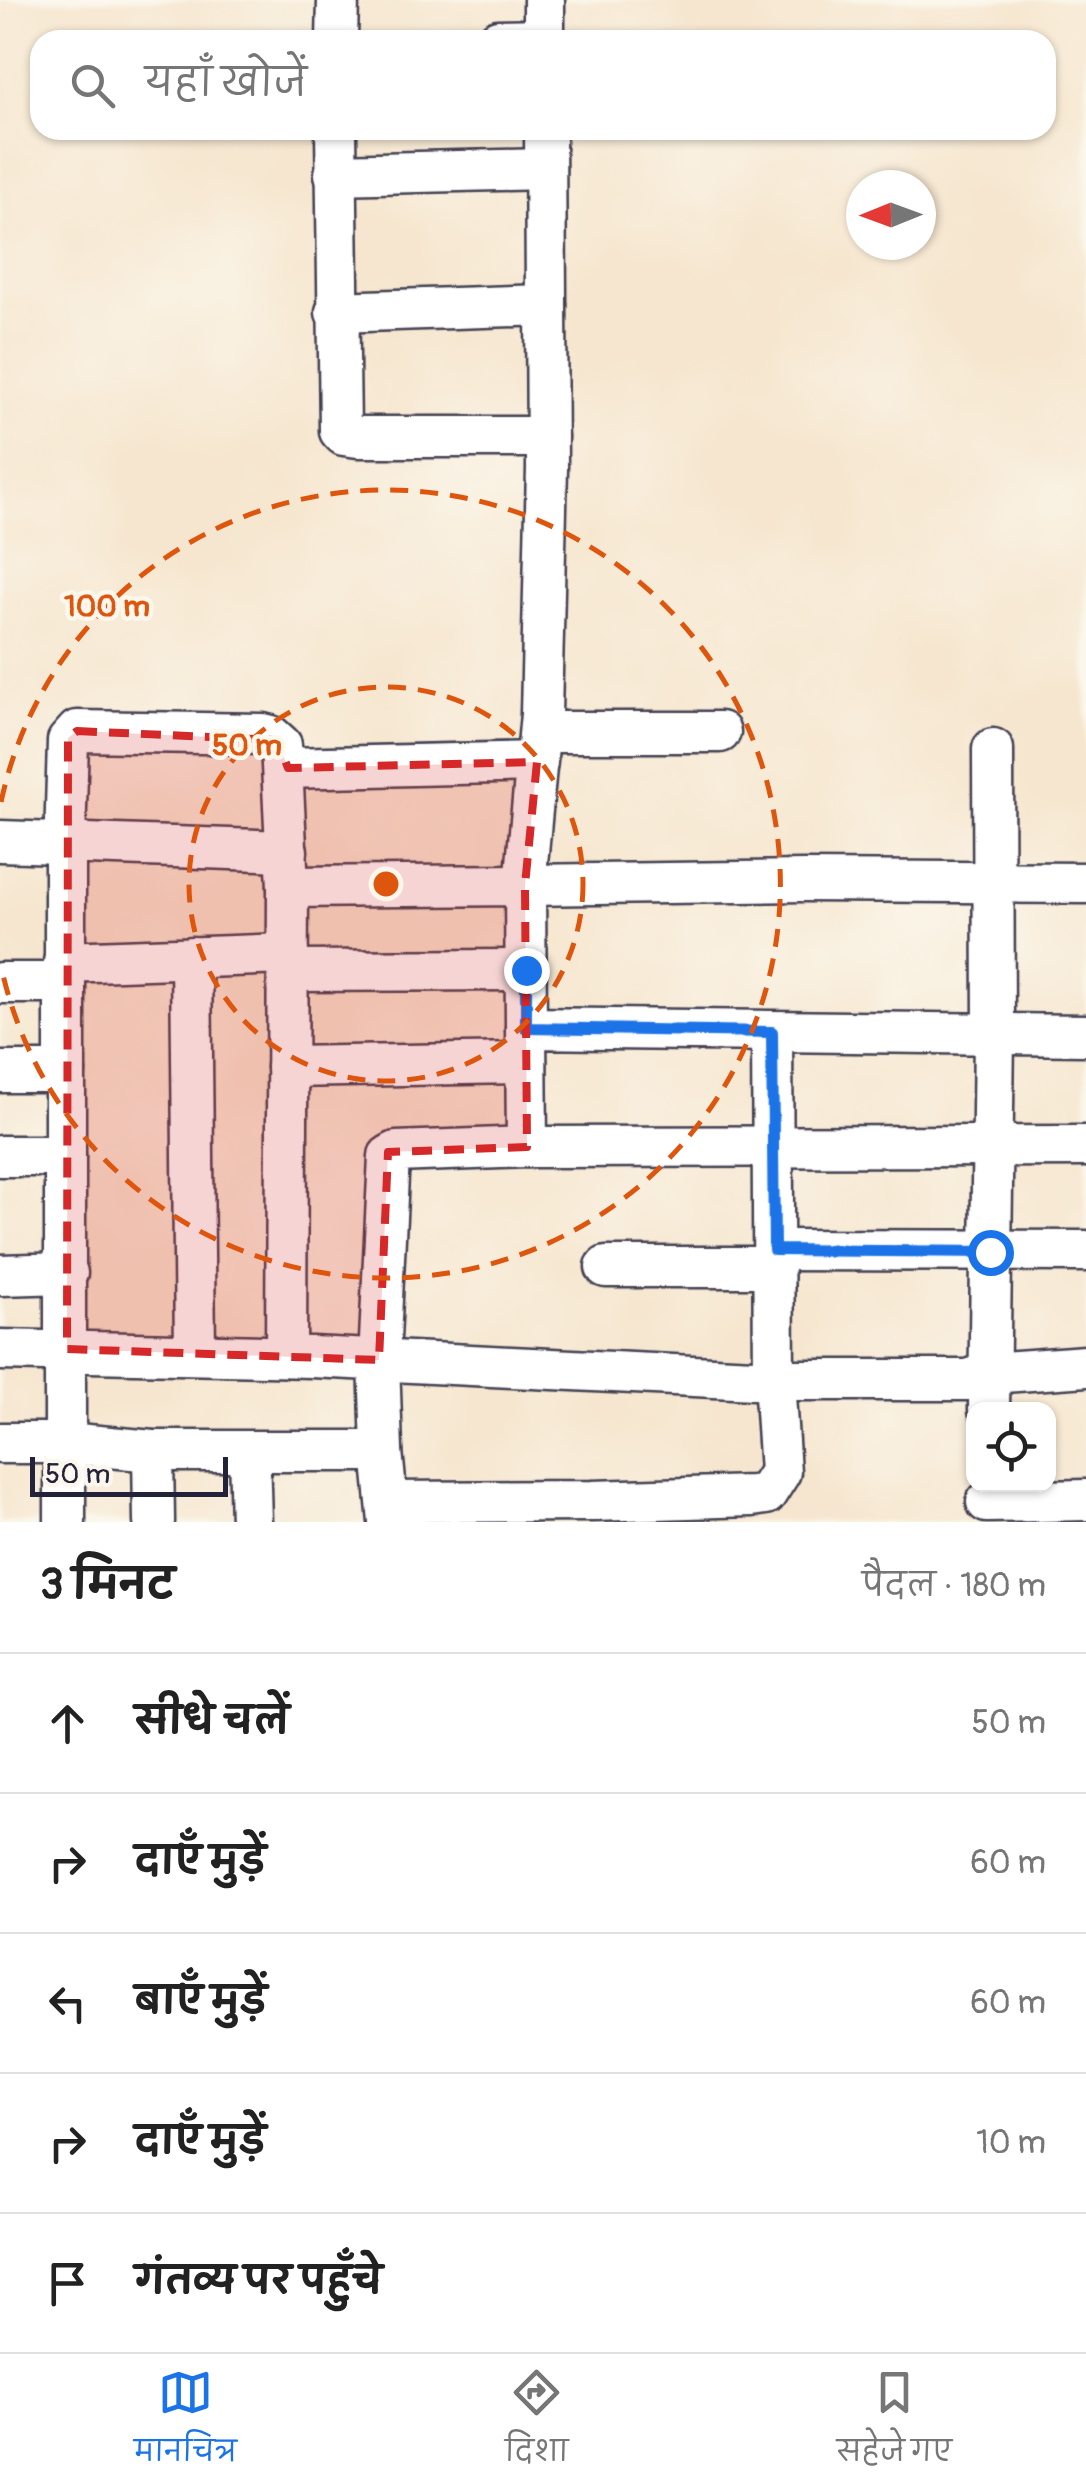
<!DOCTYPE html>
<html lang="hi">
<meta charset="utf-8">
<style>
body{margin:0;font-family:Pangolin,"Playpen Sans Deva",sans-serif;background:#f2f2f2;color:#222}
.controls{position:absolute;right:30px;bottom:30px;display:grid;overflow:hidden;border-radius:20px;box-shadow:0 2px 8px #0004}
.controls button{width:90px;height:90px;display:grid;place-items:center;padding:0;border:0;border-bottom:2px solid #e0e0e0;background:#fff;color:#222;font:50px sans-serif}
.compass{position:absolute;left:846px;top:170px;width:90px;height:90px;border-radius:50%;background:#fff;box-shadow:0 2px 8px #0004;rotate:269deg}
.scale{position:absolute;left:30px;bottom:25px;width:198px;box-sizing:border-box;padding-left:10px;border:5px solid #22223b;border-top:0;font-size:28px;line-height:35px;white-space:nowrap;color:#22223b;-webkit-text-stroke:8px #fbf7ec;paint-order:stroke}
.stop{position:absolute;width:30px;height:30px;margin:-22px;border:8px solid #1a73e8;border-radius:50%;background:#fff}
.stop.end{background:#1a73e8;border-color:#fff;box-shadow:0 2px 10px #0008}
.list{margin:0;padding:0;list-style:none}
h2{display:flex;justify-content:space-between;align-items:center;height:130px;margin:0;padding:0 40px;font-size:42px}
h2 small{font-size:32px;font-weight:400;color:#767676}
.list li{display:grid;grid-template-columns:65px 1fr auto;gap:30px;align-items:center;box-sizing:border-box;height:140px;padding:0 40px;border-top:2px solid #e0e0e0}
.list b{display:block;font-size:38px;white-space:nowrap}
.list em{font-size:32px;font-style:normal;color:#767676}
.icon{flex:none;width:55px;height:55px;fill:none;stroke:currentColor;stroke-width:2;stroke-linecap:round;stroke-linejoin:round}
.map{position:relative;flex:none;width:1086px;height:1522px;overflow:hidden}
.search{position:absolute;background:#fff;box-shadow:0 2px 8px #0004;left:30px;right:30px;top:30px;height:110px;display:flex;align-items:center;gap:25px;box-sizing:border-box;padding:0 35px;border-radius:30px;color:#767676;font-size:38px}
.sheet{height:830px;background:#fff}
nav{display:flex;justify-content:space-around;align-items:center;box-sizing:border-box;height:140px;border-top:2px solid #e0e0e0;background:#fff;font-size:28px;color:#767676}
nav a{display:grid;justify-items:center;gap:5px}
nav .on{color:#1a73e8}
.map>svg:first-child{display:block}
</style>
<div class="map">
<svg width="1086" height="1522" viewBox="0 0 1086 1522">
<rect width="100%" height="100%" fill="#fbf7ec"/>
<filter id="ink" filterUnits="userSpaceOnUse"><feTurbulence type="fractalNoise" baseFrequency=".01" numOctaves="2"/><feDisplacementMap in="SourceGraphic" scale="20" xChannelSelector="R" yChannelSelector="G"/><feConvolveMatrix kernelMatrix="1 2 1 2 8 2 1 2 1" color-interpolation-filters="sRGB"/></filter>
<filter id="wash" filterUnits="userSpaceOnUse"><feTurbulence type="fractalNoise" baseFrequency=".0048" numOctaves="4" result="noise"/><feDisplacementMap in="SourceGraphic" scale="40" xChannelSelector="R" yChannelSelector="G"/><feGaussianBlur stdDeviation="2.25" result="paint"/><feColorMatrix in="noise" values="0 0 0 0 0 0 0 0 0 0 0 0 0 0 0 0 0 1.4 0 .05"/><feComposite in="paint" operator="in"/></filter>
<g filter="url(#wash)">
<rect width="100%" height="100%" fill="#f6e6cf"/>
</g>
<g filter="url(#ink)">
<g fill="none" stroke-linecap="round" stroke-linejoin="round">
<defs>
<g id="minor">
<path d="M544,0V40"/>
<path d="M337,40L338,0"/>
<path d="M498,40L544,39"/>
<path d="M336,130L340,431L344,435L358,437H547"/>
<path d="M545,130L547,468L541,714L525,885L804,881L1086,883"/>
<path d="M335,174L545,169"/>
<path d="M336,312L546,305"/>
<path d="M540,732H720"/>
<path d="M285,768L537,762"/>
<path d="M0,841L287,851"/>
<path d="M288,887L525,885L526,1028"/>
<path d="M191,957L195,1353"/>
<path d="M64,962L288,954"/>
<path d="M288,971L526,970"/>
<path d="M0,983H64"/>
<path d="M1086,1035L526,1028L527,1147L1086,1146"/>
<path d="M287,1067L526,1063"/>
<path d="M0,1072H65"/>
<path d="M0,1156H65"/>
<path d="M774,1250L1086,1251"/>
<path d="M606,1267H774"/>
<path d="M0,1275L67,1273"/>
<path d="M0,1350L312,1357L774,1380H968L989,1373L1086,1366"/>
<path d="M989,1410L994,1035L993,749"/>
<path d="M0,1443H66L153,1451H382L389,1522"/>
<path d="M153,1451L154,1522"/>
<path d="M382,1451L379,1360L389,1156L396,1152L527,1147"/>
<path d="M249,1453L251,1522"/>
<path d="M388,1502L592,1501L752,1496L766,1494L780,1472L774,1380L772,1032"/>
<path d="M987,1502L1086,1500"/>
<path d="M65,1522V842L68,741L77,731L263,734L271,736L281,745L288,887L286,1356"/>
</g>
</defs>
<use href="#minor" stroke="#423f51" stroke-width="45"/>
<use href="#minor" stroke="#fff" stroke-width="40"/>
</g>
</g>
<g fill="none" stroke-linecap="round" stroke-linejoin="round" filter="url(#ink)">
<path stroke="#1a73e8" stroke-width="12" d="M526,970V1028L772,1032L774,1250L990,1252"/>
</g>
<path fill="#d62828" fill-opacity="0.2" stroke="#d62828" stroke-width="8" stroke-dasharray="20 12" stroke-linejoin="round" d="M77,731L277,740L288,768L537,762L525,885L527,1147L388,1152L379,1360L67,1349L68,738Z"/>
<g fill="none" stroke="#de560e" stroke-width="5" stroke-dasharray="18 12">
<circle cx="386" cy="884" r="197"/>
<path d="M1 802A394 394 0 1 1 1 966"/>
</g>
<circle cx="386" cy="884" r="15" fill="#de560e" stroke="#fbf7ec" stroke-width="5"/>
<g font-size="30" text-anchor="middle" font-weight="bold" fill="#de560e" stroke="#fbf7ec" stroke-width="9" stroke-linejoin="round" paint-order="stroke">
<text x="107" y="616">100 m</text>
<text x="247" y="755">50 m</text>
</g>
</svg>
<div class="controls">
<button><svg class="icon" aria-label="locate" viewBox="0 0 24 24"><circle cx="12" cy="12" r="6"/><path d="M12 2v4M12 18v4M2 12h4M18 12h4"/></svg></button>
</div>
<svg class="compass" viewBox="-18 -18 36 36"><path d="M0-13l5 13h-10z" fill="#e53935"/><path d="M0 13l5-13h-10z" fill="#767676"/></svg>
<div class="scale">50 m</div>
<div class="stop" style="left:990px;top:1252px"></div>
<div class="stop end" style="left:526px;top:970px"></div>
<div class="search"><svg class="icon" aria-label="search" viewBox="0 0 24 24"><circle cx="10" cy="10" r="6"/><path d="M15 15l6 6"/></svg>यहाँ खोजें</div>
</div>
<section class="sheet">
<h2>3 मिनट<small>पैदल · 180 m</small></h2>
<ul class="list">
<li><svg class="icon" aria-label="ahead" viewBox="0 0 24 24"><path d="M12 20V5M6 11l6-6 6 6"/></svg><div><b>सीधे चलें</b></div><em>50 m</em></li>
<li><svg class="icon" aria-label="right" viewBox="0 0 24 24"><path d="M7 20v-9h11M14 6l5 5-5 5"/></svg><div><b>दाएँ मुड़ें</b></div><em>60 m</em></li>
<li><svg class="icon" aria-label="left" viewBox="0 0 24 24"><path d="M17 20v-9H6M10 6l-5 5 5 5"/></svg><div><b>बाएँ मुड़ें</b></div><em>60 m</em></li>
<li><svg class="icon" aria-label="right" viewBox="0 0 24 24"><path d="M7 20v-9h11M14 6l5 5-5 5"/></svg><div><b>दाएँ मुड़ें</b></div><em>10 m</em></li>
<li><svg class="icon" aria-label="arrive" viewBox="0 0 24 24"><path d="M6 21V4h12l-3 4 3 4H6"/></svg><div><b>गंतव्य पर पहुँचे</b></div></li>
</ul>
</section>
<nav>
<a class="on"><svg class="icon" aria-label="map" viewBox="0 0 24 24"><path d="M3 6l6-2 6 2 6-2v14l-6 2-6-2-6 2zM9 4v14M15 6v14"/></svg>मानचित्र</a>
<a><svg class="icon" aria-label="directions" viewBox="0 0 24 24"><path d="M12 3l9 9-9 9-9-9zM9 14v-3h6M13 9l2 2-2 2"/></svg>दिशा</a>
<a><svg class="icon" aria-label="saved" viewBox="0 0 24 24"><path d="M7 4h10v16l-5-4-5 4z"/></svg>सहेजे गए</a>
</nav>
